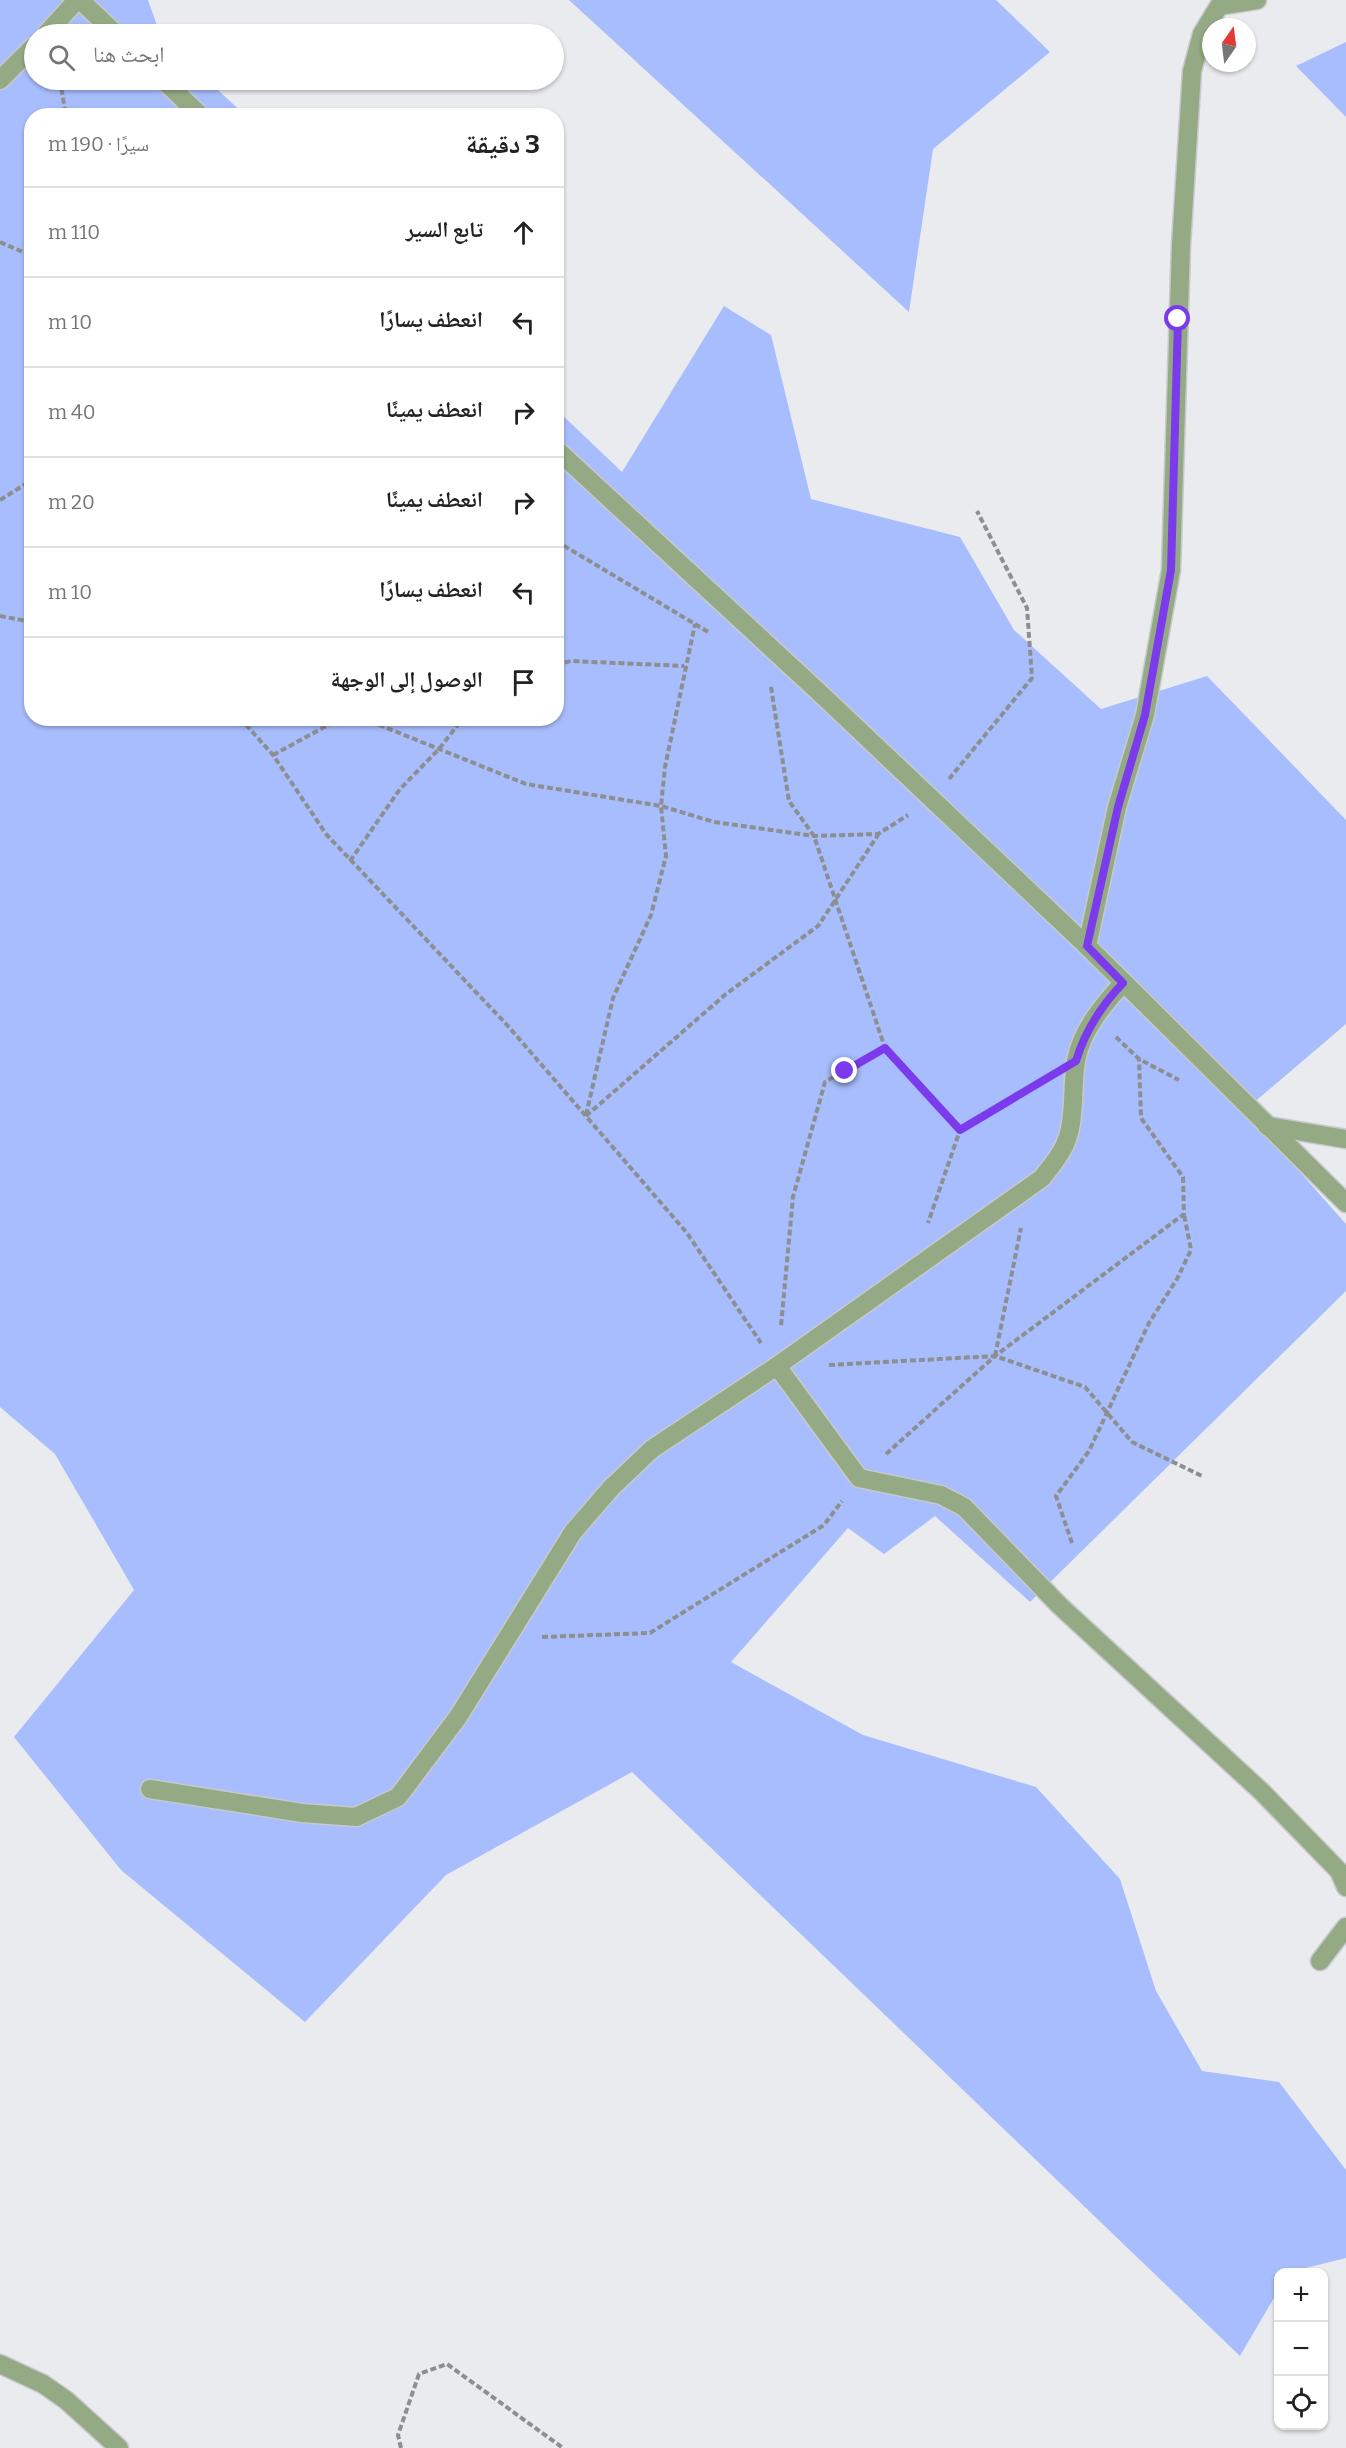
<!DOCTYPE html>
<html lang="ar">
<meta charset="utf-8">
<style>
body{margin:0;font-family:Bitter,"Noto Naskh Arabic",serif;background:#f6f6f6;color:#222;direction:rtl}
.controls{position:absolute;right:18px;bottom:18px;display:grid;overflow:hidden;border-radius:12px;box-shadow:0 2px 4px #0004}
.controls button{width:54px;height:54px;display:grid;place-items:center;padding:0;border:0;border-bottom:2px solid #e0e0e0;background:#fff;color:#222;font:30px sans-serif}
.compass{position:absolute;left:1202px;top:18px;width:54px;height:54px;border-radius:50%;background:#fff;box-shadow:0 2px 4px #0004;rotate:14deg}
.stop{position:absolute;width:18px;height:18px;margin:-14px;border:4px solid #7c3aed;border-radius:50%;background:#fff}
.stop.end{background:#7c3aed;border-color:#fff;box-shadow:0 2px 6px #0008}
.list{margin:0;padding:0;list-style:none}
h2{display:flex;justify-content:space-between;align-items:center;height:78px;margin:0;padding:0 24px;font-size:26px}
h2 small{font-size:20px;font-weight:400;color:#767676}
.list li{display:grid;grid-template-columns:39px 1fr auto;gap:18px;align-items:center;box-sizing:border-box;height:90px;padding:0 24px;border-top:2px solid #e0e0e0}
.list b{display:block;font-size:22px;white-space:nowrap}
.list em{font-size:20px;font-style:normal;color:#767676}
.icon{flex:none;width:33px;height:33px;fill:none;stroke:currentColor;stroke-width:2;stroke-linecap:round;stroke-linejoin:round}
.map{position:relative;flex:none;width:1346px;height:2448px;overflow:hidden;direction:ltr}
.search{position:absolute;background:#fff;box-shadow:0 2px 4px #0004;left:24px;top:24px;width:540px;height:66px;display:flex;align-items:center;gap:15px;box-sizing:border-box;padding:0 21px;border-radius:33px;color:#767676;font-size:22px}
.panel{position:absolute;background:#fff;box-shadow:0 2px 4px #0004;left:24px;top:108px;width:540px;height:618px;border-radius:24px;direction:rtl}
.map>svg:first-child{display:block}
</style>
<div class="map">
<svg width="1346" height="2448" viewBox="0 0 1346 2448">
<rect width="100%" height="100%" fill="#eaebee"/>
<g fill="#a8bdfd">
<path d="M0,0H148L160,34H34V80H207L245,115L32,116V718H556L557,410L622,472L724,306L771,335L811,499L960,537L1014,630L1101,709L1207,676L1346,820V1024L1245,1110L1346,1224V1291L1030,1602L935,1516L884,1554L848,1528L731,1662L863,1735L1036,1787L1120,1879L1156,1991L1202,2071L1279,2082L1346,2170V2258L1289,2272H1278V2291L1240,2356L632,1772L446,1875L305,2022L121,1870L14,1737L134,1590L55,1454L0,1407Z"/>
<path d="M569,0H996L1050,52L933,149L909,312Z"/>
<path d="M1346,42V117L1296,66Z"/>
</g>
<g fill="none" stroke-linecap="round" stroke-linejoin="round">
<defs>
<g id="minor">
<path d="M80,0L116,34"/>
<path d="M46,34L77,0"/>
<path d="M0,80L34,46"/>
<path d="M163,80L201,116"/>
<path d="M556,449L822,695L1087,946L1346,1203"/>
<path d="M1087,946L1117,807L1145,715L1171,570L1181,245L1192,71L1202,34L1219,6L1257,0"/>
<path d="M1267,1126L1346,1139"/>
<path d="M777,1366L859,1478L941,1495L964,1507L1060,1606L1262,1792L1339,1871L1346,1887"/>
<path d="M150,1789L302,1813L356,1817L398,1797L458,1717L573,1532L611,1488L652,1449L777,1366L1042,1178C1048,1170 1056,1161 1061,1152C1077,1127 1071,1090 1076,1061C1081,1031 1103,1005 1123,983"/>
<path d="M1320,1961L1346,1927"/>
<path d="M0,2364L43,2384L66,2400L119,2448"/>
</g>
</defs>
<use href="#minor" stroke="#c8c9cc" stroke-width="21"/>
<g stroke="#8d8e90" stroke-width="4" stroke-dasharray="6 3" stroke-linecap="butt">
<path d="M60,80L66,116"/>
<path d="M0,242L32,256"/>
<path d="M0,500L32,480"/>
<path d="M556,541L710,633"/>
<path d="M556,559L563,545"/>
<path d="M0,616L32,622"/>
<path d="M556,665L571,661L684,666"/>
<path d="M771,687L789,801L814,836L885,1048L825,1082L793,1197L781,1326"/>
<path d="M240,718L273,755L326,834L508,1026L687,1233L761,1343"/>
<path d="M362,718L526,784L661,806L714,822L814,836L878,834L908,815"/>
<path d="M273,755L341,718"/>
<path d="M949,779L1032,678L1027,608L977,511"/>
<path d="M350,861L400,789L439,749L463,718"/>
<path d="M1116,1037L1139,1059L1179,1080"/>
<path d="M885,1048L960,1130L928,1223"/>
<path d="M586,1115L613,998L651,915L666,856L661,806L665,767L695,624"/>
<path d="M586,1116L726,994L818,926L878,835"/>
<path d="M960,1130L1045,1081"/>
<path d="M995,1356L1021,1228"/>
<path d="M829,1365L995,1356L1085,1387L1132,1442L1204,1477"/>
<path d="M886,1454L995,1356L1184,1214L1183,1177L1141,1118L1139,1059"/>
<path d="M1072,1543L1056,1496L1089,1451L1149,1323L1177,1279L1191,1250L1184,1214"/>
<path d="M542,1637L650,1633L824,1525L842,1501"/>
<path d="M401,2448L398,2435L419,2374L447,2364L563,2448"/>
</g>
<use href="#minor" stroke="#94aa85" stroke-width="18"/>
</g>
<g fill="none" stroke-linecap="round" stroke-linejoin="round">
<path stroke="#7c3aed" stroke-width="8" d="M845,1071L885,1048L960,1130L1076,1061C1085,1031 1101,1006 1123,983L1087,946L1118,807L1145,715L1171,570L1178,319"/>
</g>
</svg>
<div class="controls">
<button>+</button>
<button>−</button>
<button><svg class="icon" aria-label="locate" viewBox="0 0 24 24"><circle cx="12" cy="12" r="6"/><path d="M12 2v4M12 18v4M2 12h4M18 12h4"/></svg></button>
</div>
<svg class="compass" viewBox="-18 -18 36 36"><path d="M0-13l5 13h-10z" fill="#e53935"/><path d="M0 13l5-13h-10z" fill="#767676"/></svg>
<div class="stop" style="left:1178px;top:319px"></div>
<div class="stop end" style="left:845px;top:1071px"></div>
<div class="search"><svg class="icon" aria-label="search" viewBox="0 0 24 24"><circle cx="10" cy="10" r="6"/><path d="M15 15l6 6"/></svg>ابحث هنا</div>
<section class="panel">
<h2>3 دقيقة<small>سيرًا · 190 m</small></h2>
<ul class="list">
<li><svg class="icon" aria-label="ahead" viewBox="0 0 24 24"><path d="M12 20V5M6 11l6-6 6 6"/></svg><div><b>تابع السير</b></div><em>110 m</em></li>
<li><svg class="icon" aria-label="left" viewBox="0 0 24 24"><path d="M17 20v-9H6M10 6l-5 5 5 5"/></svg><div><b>انعطف يسارًا</b></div><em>10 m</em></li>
<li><svg class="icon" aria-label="right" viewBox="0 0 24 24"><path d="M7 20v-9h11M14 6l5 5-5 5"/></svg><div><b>انعطف يمينًا</b></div><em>40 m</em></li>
<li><svg class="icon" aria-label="right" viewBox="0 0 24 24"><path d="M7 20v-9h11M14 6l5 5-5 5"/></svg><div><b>انعطف يمينًا</b></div><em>20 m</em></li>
<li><svg class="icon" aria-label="left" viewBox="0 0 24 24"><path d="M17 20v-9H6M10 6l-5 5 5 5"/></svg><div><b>انعطف يسارًا</b></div><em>10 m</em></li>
<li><svg class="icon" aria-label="arrive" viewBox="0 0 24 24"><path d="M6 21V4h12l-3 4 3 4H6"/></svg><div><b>الوصول إلى الوجهة</b></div></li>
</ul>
</section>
</div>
